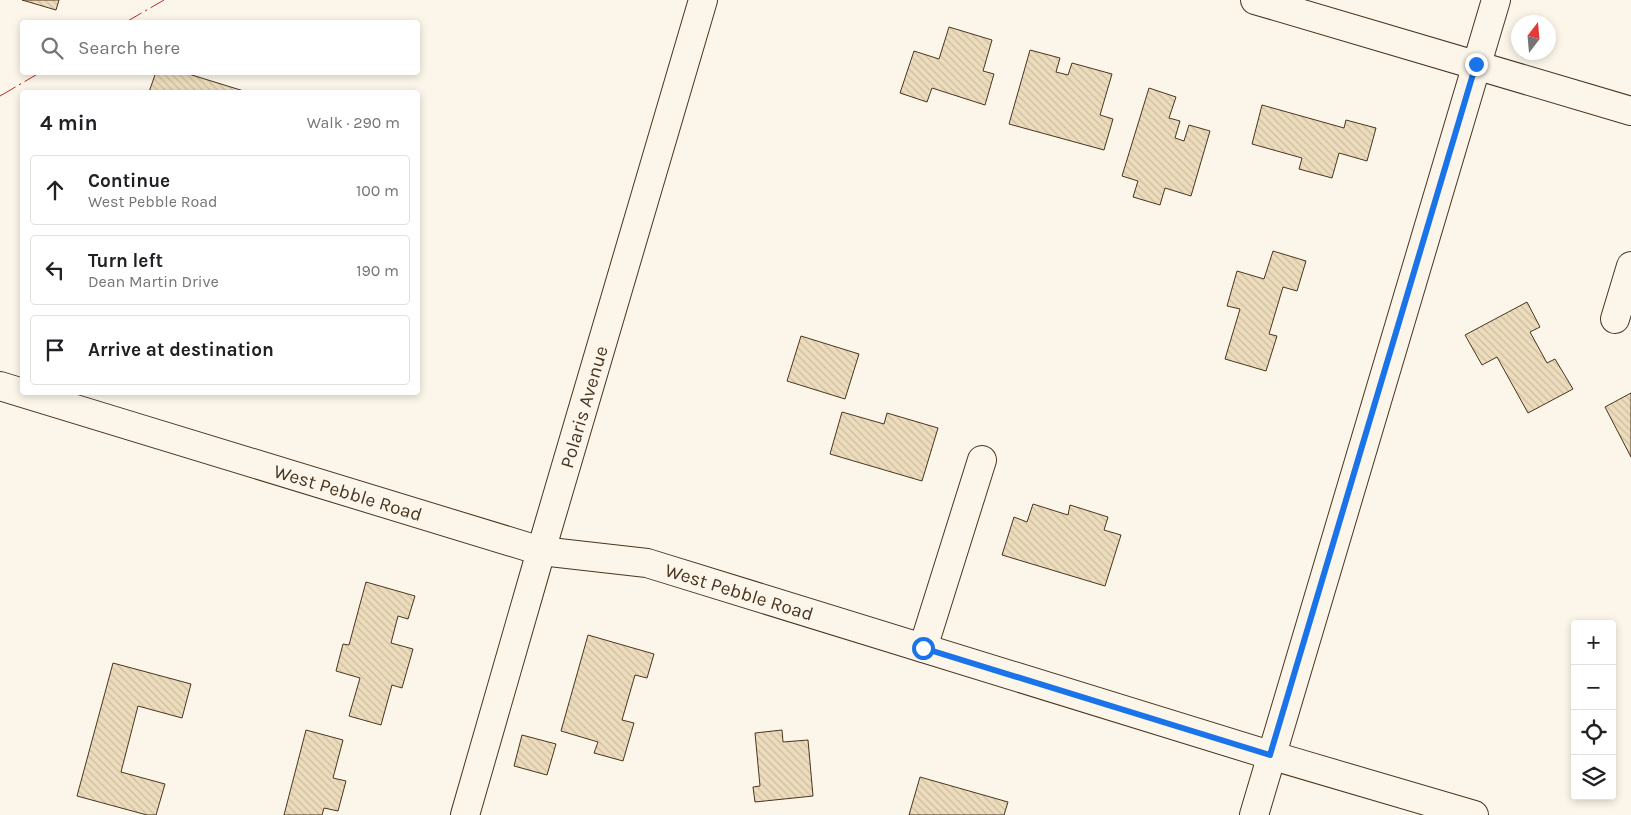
<!DOCTYPE html>
<meta charset="utf-8">
<style>
body{margin:0;font-family:Karla,sans-serif;background:#f6f6f6;color:#202124}
.controls{position:absolute;right:15px;bottom:15px;display:grid;overflow:hidden;border-radius:5px;box-shadow:0 2px 8px #0003}
.controls button{width:45px;height:45px;display:grid;place-items:center;padding:0;border:0;border-bottom:1px solid #e0e0e0;background:#fff;color:#202124;font:25px sans-serif}
.compass{position:absolute;left:1511px;top:15px;width:45px;height:45px;border-radius:50%;background:#fff;box-shadow:0 2px 8px #0003;rotate:16deg}
.stop{position:absolute;width:15px;height:15px;margin:-11px;border:4px solid #1a73e8;border-radius:50%;background:#fff}
.stop.end{background:#1a73e8;border-color:#fff;box-shadow:0 1px 5px #0008}
.list{margin:0;padding:0;list-style:none}
h2{display:flex;justify-content:space-between;align-items:center;height:65px;margin:0;padding:0 20px;font-size:21px}
h2 small{font-size:16px;font-weight:400;color:#757577}
.list li{display:grid;grid-template-columns:32px 1fr auto;gap:15px;align-items:center;box-sizing:border-box;height:70px;margin:0 10px 10px;padding:0 10px;border:1px solid #e0e0e0;border-radius:5px}
.list b{display:block;font-size:19px;white-space:nowrap}
.list p{margin:0;font-size:16px;white-space:nowrap;color:#757577}
.list em{font-size:16px;font-style:normal;color:#757577}
.icon{flex:none;width:28px;height:28px;fill:none;stroke:currentColor;stroke-width:2;stroke-linecap:round;stroke-linejoin:round}
.map{position:relative;flex:none;width:1631px;height:815px;overflow:hidden}
.search{position:absolute;background:#fff;box-shadow:0 2px 8px #0003;left:20px;top:20px;width:400px;height:55px;display:flex;align-items:center;gap:12px;box-sizing:border-box;padding:0 18px;border-radius:5px;color:#757577;font-size:19px}
.panel{position:absolute;background:#fff;box-shadow:0 2px 8px #0003;left:20px;top:90px;width:400px;height:305px;border-radius:5px}
.map>svg:first-child{display:block}
</style>
<div class="map">
<svg width="1631" height="815" viewBox="0 0 1631 815">
<defs>
<pattern id="building-back-hatch" width="6" height="6" patternUnits="userSpaceOnUse" patternTransform="scale(1.25)"><rect width="6" height="6" fill="#ecdcbc"/><path d="M-1 5l2 2M0 0l6 6M5-1l2 2" fill="none" stroke="#ccbda1"/></pattern>
</defs>
<rect width="100%" height="100%" fill="#fbf6e9"/>
<g fill="url(#building-back-hatch)" stroke="#4a3520">
<path d="M22,0H59L56,10Z"/>
<path d="M949,27L992,40L983,71L994,74L985,105L932,88L927,102L900,93L914,51L939,59Z"/>
<path d="M1030,50L1060,58L1056,72L1068,75L1072,63L1112,74L1100,115L1113,119L1104,150L1009,124Z"/>
<path d="M156,72H182L247,92H149Z"/>
<path d="M1149,88L1176,97L1169,118L1180,121L1175,138L1184,141L1189,125L1210,131L1191,196L1165,188L1160,205L1133,197L1138,181L1122,176Z"/>
<path d="M1262,105L1344,128L1346,120L1376,128L1367,161L1339,153L1332,178L1299,169L1302,158L1252,144Z"/>
<path d="M1273,251L1306,261L1297,291L1283,287L1269,334L1277,336L1266,371L1225,359L1240,309L1227,306L1237,271L1264,279Z"/>
<path d="M1527,302L1540,327L1530,332L1547,363L1555,359L1573,389L1528,413L1497,357L1482,365L1465,335Z"/>
<path d="M801,336L859,354L845,399L787,381Z"/>
<path d="M1631,393V457L1605,407Z"/>
<path d="M842,412L884,424L887,413L938,428L922,481L830,454Z"/>
<path d="M1033,504L1068,515L1070,505L1108,517L1104,530L1121,535L1105,586L1002,555L1014,517L1027,522Z"/>
<path d="M366,582L415,596L408,619L398,616L391,643L413,649L402,688L392,685L381,725L349,716L360,678L336,671L343,644L349,645Z"/>
<path d="M588,635L654,654L647,678L635,675L622,720L634,723L623,761L594,753L598,742L561,731Z"/>
<path d="M113,663L191,684L182,718L138,706L121,772L165,784L156,815H147L77,796Z"/>
<path d="M306,730L343,740L333,778L346,781L338,811L324,808L322,815H284Z"/>
<path d="M782,730L783,742L808,740L813,796L755,802L753,787L760,786L755,733Z"/>
<path d="M522,735L556,744L547,775L514,766Z"/>
<path d="M920,777L1008,802L1004,815H909Z"/>
</g>
<g fill="none" stroke-linecap="round" stroke-linejoin="round">
<defs>
<g id="minor">
<path d="M1255,0L1631,111"/>
<path d="M1615,319L1631,266"/>
<path id="s1" d="M0,386L541,551L647,563L1270,755L1474,815"/>
<path d="M923,648L982,460"/>
<path id="s2" d="M465,815L541,551L703,0"/>
<path d="M1254,815L1496,0"/>
</g>
</defs>
<use href="#minor" stroke="#4a3520" stroke-width="30"/>
<use href="#minor" stroke="#fbf6e9" stroke-width="28"/>
<g stroke="#c62828" stroke-width="1" stroke-dasharray="18 4 2.5 4" stroke-linecap="butt">
<path d="M126,22L164,0"/>
<path d="M0,96L41,72"/>
</g>
</g>
<g fill="none" stroke-linecap="round" stroke-linejoin="round">
<path stroke="#1a73e8" stroke-width="6" d="M923,648L1270,755L1476,64"/>
</g>
<g text-anchor="middle" stroke-width="4" stroke-linejoin="round" paint-order="stroke">
<g font-size="19" fill="#4a3520" stroke="#fbf6e9">
<text dy="7" stroke="none"><textPath href="#s2" startOffset="425">Polaris Avenue</textPath></text>
<text dy="7" stroke="none"><textPath href="#s1" startOffset="364">West Pebble Road</textPath></text>
<text dy="7" stroke="none"><textPath href="#s1" startOffset="769">West Pebble Road</textPath></text>
</g>
</g>
</svg>
<div class="controls">
<button>+</button>
<button>−</button>
<button><svg class="icon" aria-label="locate" viewBox="0 0 24 24"><circle cx="12" cy="12" r="6"/><path d="M12 2v4M12 18v4M2 12h4M18 12h4"/></svg></button>
<button><svg class="icon" aria-label="layers" viewBox="0 0 24 24"><path d="M12 4l9 5-9 5-9-5zM3 14l9 5 9-5"/></svg></button>
</div>
<svg class="compass" viewBox="-18 -18 36 36"><path d="M0-13l5 13h-10z" fill="#e53935"/><path d="M0 13l5-13h-10z" fill="#757577"/></svg>
<div class="stop" style="left:923px;top:648px"></div>
<div class="stop end" style="left:1476px;top:64px"></div>
<div class="search"><svg class="icon" aria-label="search" viewBox="0 0 24 24"><circle cx="10" cy="10" r="6"/><path d="M15 15l6 6"/></svg>Search here</div>
<section class="panel">
<h2>4 min<small>Walk · 290 m</small></h2>
<ul class="list">
<li><svg class="icon" aria-label="ahead" viewBox="0 0 24 24"><path d="M12 20V5M6 11l6-6 6 6"/></svg><div><b>Continue</b><p>West Pebble Road</p></div><em>100 m</em></li>
<li><svg class="icon" aria-label="left" viewBox="0 0 24 24"><path d="M17 20v-9H6M10 6l-5 5 5 5"/></svg><div><b>Turn left</b><p>Dean Martin Drive</p></div><em>190 m</em></li>
<li><svg class="icon" aria-label="arrive" viewBox="0 0 24 24"><path d="M6 21V4h12l-3 4 3 4H6"/></svg><div><b>Arrive at destination</b></div></li>
</ul>
</section>
</div>
